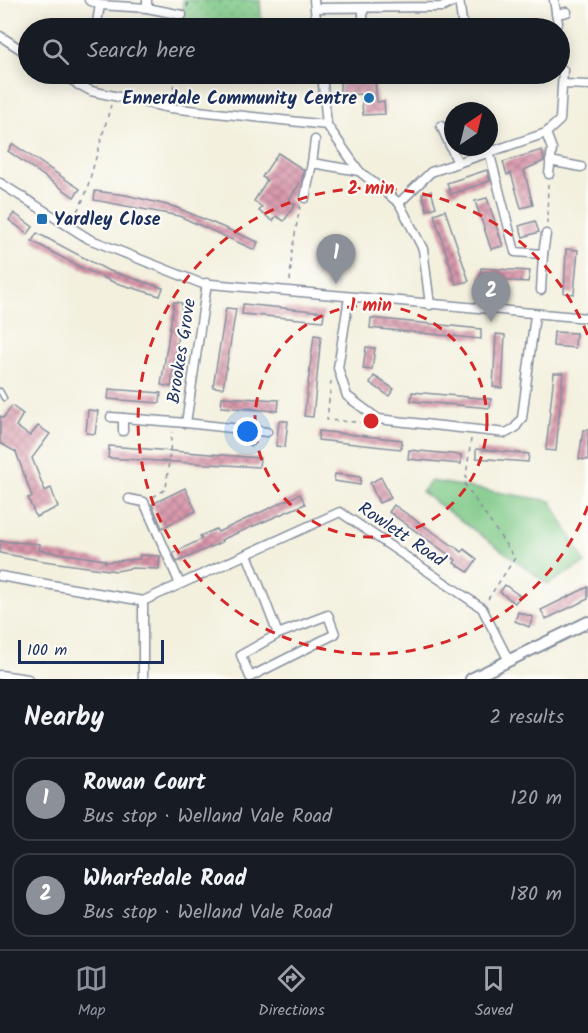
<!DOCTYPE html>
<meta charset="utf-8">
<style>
body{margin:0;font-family:Kalam,sans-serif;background:#20242c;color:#f1f3f6}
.compass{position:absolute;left:444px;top:102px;width:54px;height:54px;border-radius:50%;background:#171b24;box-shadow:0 3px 15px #0003;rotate:35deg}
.scale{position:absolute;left:18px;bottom:15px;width:146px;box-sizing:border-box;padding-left:6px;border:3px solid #1b2f5e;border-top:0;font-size:16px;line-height:21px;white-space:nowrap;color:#1b2f5e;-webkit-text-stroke:4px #fdfcf7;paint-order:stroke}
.you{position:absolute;left:248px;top:432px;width:21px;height:21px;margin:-15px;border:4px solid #fff;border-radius:50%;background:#1a73e8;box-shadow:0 0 0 9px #1a73e833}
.badge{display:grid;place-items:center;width:39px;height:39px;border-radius:50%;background:#8c9099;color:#fff;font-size:20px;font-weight:700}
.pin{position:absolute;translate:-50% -50px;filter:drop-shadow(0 2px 3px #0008)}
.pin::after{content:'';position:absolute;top:32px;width:21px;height:18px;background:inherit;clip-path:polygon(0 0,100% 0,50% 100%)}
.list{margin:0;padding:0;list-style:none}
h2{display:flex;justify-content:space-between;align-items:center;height:78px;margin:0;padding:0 24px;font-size:26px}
h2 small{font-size:20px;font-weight:400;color:#9ea1a6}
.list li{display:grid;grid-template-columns:39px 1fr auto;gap:18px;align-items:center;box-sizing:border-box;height:84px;margin:0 12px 12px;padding:0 12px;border:2px solid #363941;border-radius:18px}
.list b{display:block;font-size:22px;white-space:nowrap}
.list p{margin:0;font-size:20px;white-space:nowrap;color:#9ea1a6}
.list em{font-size:20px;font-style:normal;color:#9ea1a6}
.icon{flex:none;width:33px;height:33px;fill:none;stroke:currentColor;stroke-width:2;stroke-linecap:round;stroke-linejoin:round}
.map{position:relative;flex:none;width:588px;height:679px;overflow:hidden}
.search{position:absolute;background:#171b24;box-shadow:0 3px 15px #0003;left:18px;right:18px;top:18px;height:66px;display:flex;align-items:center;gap:15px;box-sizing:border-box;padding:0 21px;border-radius:33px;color:#9ea1a6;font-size:22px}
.sheet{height:270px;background:#171b24}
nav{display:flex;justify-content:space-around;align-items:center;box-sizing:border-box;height:84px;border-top:2px solid #363941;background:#171b24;font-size:16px;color:#9ea1a6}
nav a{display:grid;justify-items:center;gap:3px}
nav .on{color:#8c9099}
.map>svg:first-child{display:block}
</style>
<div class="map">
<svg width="588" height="679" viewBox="0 0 588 679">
<defs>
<pattern id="park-dots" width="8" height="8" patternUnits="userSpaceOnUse" patternTransform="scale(1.5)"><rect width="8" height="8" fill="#7cc785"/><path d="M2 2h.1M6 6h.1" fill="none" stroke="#65a270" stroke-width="1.8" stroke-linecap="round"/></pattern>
<pattern id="building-cross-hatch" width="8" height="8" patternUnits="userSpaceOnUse" patternTransform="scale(1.5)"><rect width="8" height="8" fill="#d896aa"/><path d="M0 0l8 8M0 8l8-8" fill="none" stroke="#ae7b8e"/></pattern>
</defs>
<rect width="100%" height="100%" fill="#fdfcf7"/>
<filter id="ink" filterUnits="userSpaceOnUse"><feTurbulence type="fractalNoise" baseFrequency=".0167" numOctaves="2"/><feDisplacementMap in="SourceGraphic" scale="12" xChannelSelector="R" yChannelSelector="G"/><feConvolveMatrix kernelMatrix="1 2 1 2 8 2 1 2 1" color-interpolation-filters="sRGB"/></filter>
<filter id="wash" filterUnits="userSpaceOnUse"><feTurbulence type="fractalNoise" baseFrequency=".008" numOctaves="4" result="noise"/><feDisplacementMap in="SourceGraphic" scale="24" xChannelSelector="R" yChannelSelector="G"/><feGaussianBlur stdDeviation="1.35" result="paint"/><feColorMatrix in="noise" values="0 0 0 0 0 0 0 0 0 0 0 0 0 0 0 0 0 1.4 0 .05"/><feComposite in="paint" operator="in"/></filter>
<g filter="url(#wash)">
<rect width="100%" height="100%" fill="#f3f0de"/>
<path fill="#7cc785" stroke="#4c7b72" stroke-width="1.5" d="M431,481L551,501L585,563L548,584L422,492Z"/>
<path fill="url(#park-dots)" stroke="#4c7b72" stroke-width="1.5" d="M183,0H260L262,28H185Z"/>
<g id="blocks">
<g fill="url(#building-cross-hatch)">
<path d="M375,80L377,102L384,101L385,114L363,115L361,94L340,95V82Z"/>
<path d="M13,144L80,189L74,197L8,151Z"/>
<path d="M542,150L544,161L524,170L533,205L521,208L511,173L507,175L503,162Z"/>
<path d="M278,153L304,170L302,180L289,200L295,205L284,221L276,216L273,221L259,211L262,207L254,201L267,180L262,177Z"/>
<path d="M487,170L490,181L451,194L447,183Z"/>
<path d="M95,191L126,195L175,207L258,242L255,250L179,216L94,200Z"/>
<path d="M431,191L436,207L427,210L422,194Z"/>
<path d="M487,198L503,246L491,249L475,201Z"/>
<path d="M445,210L469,281L456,284L434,214Z"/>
<path d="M14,213L33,227L28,234L9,220Z"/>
<path d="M535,221L539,232L523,237L519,226Z"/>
<path d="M37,233L107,270L163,288L160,296L113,282L76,265L32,241Z"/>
<path d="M566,249L578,250L574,294L564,293Z"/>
<path d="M481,268L530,271L528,282L480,279Z"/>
<path d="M174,302L182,303L171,387L161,385Z"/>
<path d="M243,304L324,312L323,321L242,314Z"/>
<path d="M226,308L236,309L223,388L213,387Z"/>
<path d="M371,318L481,329V339L370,328Z"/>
<path d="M554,332L576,333L575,348L553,346Z"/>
<path d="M496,334L505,335L502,388L493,387Z"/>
<path d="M314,335L321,336L313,417L304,416Z"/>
<path d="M366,347L375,348L372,370L363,369Z"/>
<path d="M554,373H563L556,451L546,450Z"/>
<path d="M374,376L394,389L389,396L370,383Z"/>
<path d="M109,389L161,393L160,403L108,399Z"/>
<path d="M412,392L491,399L490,408L411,401Z"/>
<path d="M222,397L279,400L278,411L221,407Z"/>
<path d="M12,406L23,414L16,426L30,436L38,426L50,434L32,458L45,491L51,488L58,507L36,517L28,498L32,497L16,452L0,443V416L3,418Z"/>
<path d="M88,410L98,411L95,434L86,433Z"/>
<path d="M279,421H288L285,447L276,446Z"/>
<path d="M583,430H588V460L579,459Z"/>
<path d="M319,431L402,440L401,449L318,440Z"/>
<path d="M109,446L260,458L259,467L108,458Z"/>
<path d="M476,449L529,454L528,462L476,458Z"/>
<path d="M409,450L461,455V464L408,459Z"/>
<path d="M335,474L361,477L360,485L334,481Z"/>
<path d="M381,477L391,498L379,503L370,483Z"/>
<path d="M185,488L196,511L162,528L152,504Z"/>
<path d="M300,494L305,504L221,540L222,542L177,562L173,553L202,539L200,536L216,529L218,532Z"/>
<path d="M394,505L462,552L464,549L477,559L468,572L454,563L456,560L389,512Z"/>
<path d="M0,541L40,544L39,550L105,560V562L139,559L140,555L160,556L159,569L132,568L116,571L44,561L0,553Z"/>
<path d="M505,585L520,596L515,603L500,592Z"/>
<path d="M588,587V599L546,619L541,610Z"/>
<path d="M518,612L533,617L529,627L515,621Z"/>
</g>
</g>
</g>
<g filter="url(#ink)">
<use href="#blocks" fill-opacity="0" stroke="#87909e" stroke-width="1.5"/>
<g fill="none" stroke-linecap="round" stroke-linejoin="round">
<defs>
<path id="service" d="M0,391L4,398"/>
<g id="minor">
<path d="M89,0L100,5L96,28"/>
<path d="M314,0L317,28"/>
<path d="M459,0L463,28"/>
<path d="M554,0L558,23"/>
<path d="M100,5L147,8V0"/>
<path d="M147,8L182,15"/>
<path d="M315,8L443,7L457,0"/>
<path d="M363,8V28"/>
<path d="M556,14L567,12"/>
<path d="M0,36L28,54"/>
<path d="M60,74L91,91L170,108L327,125"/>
<path d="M322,74L327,125L359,171L399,203L423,249L430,305"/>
<path d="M563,84L588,85"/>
<path d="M78,85L84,74"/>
<path d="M441,126L458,163"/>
<path d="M546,133L552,149L549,174"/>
<path d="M489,151L515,252L543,254L541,290"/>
<path d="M550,161L581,167"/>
<path d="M312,163L315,140"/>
<path d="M0,183L89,239L200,283L588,318"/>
<path d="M305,198L312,163L359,171"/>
<path d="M399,203L431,172L546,133L560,120L563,70"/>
<path d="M543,254L546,234"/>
<path d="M349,297L338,368L347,396L378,419L506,433L515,428L522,418L535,315"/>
<path d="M111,417L186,423L207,283"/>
<path d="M186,423L267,432"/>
<path d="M123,431V418"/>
<path d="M251,441L253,430"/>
<path d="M129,499L144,502L180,584"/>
<path d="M247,554L278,634L328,615L335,634L250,677L241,655L278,634"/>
<path d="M0,576L143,601L340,512L482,608L509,661"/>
<path d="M0,675L28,679"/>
<path d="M143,679V601"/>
</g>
<path id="tertiary" d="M471,679L588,622"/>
</defs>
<use href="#service" stroke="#87909e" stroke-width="7"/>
<use href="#minor" stroke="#87909e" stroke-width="11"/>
<use href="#tertiary" stroke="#87909e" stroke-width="14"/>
<g stroke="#87909e" stroke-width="1.5" stroke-dasharray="4.5 4.5" stroke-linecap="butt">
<path d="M187,7L190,0"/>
<path d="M182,28V23"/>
<path d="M172,98L175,74"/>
<path d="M73,219L85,196L111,105"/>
<path d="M547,224L548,184"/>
<path d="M290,281L292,251L300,206"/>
<path d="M331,381L327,420L367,423"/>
<path d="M471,439L465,485L515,558L488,599"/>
<path d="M153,497L166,489L172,432"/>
</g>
<use href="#service" stroke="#fff" stroke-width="4"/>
<use href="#minor" stroke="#fff" stroke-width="8"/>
<use href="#tertiary" stroke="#fff" stroke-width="10"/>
</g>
</g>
<g fill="none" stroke="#d62828" stroke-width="3" stroke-dasharray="10 8">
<circle cx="371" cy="421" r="116"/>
<path d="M588 506A233 233 0 1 1 588 336"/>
</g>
<g fill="#1f6fb2" stroke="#fdfcf7" stroke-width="2">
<circle cx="369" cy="98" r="6"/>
<rect x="36" y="213" width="12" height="12" rx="3"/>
</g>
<g text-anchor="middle" stroke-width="4.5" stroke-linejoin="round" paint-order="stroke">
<g font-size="18" font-weight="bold" fill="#1b2f5e" stroke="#fdfcf7" text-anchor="end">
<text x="357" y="104">Ennerdale Community Centre</text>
<text x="54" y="225" text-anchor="start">Yardley Close</text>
</g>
<g font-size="18" fill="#1b2f5e" stroke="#fdfcf7">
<text transform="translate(181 351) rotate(-81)" y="6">Brookes Grove</text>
<text transform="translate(402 534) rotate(34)" y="6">Rowlett Road</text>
</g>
</g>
<circle cx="371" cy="421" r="9" fill="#d62828" stroke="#fdfcf7" stroke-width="3"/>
<g font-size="18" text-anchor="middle" font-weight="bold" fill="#d62828" stroke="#fdfcf7" stroke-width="4.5" stroke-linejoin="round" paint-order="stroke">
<text x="371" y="194">2 min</text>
<text x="371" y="311">1 min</text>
</g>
</svg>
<svg class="compass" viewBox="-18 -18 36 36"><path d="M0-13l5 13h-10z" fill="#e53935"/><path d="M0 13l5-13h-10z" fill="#9ea1a6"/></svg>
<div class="scale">100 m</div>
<div class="you"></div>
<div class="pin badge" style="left:336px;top:284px">1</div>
<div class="pin badge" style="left:491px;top:322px">2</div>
<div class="search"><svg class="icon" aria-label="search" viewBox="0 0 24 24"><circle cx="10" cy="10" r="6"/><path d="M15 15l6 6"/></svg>Search here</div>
</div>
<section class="sheet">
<h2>Nearby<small>2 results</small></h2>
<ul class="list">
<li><span class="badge">1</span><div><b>Rowan Court</b><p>Bus stop · Welland Vale Road</p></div><em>120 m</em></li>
<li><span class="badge">2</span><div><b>Wharfedale Road</b><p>Bus stop · Welland Vale Road</p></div><em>180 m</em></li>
</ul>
</section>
<nav>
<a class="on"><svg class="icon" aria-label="map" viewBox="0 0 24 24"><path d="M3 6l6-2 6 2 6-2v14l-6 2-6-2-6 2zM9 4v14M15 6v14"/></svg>Map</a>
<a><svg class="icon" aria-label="directions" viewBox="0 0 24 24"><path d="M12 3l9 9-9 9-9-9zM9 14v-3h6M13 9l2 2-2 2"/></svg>Directions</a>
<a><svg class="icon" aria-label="saved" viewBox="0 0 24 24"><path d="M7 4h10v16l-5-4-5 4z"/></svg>Saved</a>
</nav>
